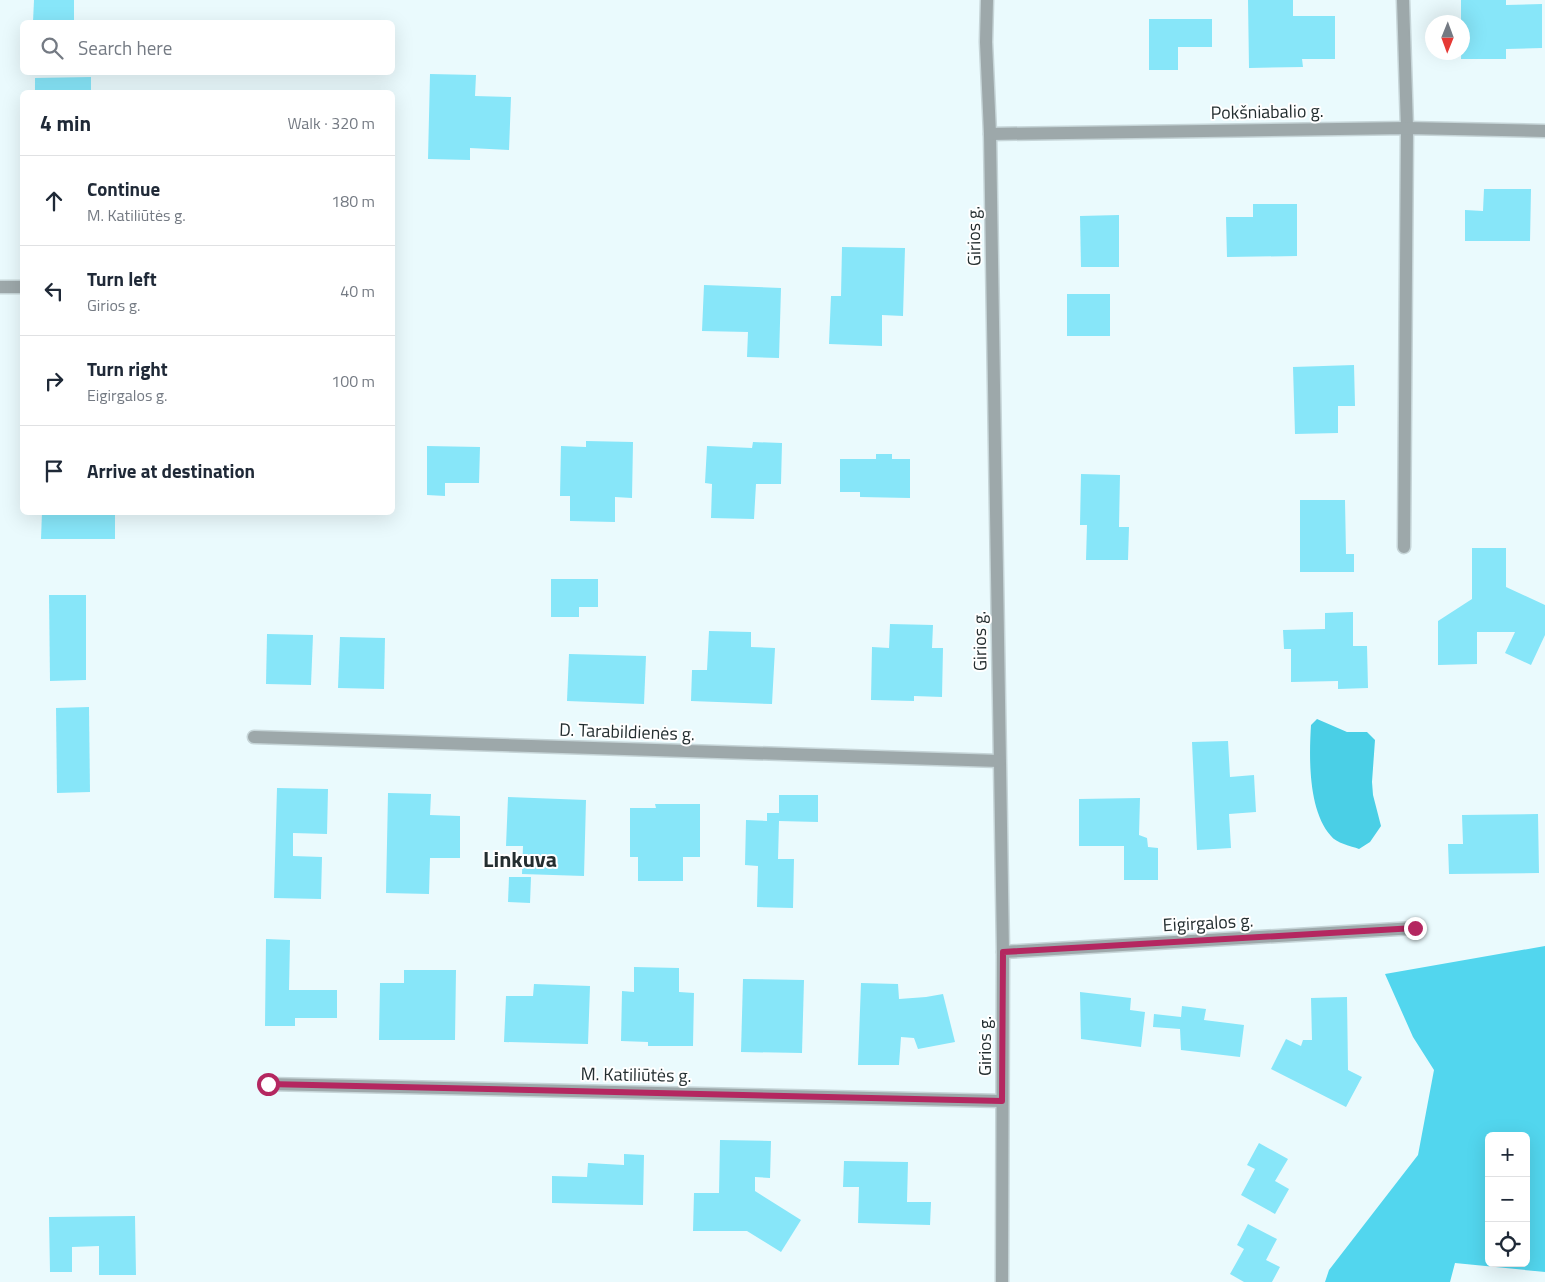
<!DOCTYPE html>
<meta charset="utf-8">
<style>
body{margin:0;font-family:"Titillium Web",sans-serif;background:#f2f2f3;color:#1f2937}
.controls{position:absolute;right:15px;bottom:15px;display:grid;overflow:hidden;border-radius:8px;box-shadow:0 5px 20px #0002}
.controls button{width:45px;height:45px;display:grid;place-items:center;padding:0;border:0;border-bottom:1px solid #e0e1e3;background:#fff;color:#1f2937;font:25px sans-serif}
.compass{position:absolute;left:1425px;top:15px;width:45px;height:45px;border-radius:50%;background:#fff;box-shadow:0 5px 20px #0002;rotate:181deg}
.stop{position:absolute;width:15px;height:15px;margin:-11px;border:4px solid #b42760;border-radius:50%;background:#fff}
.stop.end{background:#b42760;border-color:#fff;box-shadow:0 1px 5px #0008}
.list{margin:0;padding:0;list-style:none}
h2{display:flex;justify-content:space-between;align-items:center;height:65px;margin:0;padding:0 20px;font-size:21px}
h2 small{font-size:16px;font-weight:400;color:#747a83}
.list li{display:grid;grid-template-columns:32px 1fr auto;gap:15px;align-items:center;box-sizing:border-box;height:90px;padding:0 20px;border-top:1px solid #e0e1e3}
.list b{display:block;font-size:19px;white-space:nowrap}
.list p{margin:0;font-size:16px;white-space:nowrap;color:#747a83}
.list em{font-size:16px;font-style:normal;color:#747a83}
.icon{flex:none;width:28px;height:28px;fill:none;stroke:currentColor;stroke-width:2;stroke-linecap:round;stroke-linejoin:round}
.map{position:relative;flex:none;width:1545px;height:1282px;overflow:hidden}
.search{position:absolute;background:#fff;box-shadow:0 5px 20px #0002;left:20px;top:20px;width:375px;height:55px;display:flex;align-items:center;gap:12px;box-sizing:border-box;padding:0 18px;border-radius:8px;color:#747a83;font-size:19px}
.panel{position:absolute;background:#fff;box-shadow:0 5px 20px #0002;left:20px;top:90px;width:375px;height:425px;border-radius:8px}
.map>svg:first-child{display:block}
</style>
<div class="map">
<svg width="1545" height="1282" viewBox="0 0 1545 1282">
<rect width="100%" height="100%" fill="#eafafd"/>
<path fill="#52d6ee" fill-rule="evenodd" d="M1545,946V1272L1455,1263L1450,1282H1325L1329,1270L1418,1155L1434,1070L1413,1037L1385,974ZM1489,1136H1526V1263H1489Z"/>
<path fill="#4acfe6" d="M1317,719L1347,732H1367L1375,740L1372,782L1373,795L1381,826L1370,842L1359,849C1351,846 1336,843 1331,836C1308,810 1309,758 1311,725Z"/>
<g fill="#87e6f9">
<path d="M34,0H74V22H33Z"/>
<path d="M1248,0H1293V16H1335V59H1302L1303,67L1249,68Z"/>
<path d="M1461,0H1506V5L1542,4V48L1506,49V59H1461L1462,22H1461Z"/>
<path d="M1149,19H1212V47H1178V70H1149Z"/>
<path d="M430,74L476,75L475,96L511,97L509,150L470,148V160L428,159Z"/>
<path d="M91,77V92H35V78Z"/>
<path d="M1484,189H1531L1530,241H1465V210L1483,211Z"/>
<path d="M1253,204H1297V256L1227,257L1226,217H1253Z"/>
<path d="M1119,215V267H1081L1080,216Z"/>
<path d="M842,247L905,248L903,316L882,315V346L829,344L831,296H841Z"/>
<path d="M704,285L781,288L779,358L747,357L748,332L702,331Z"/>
<rect x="1067" y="294" width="43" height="42"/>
<path d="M1354,365L1355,406H1338V433L1295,434L1293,367Z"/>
<path d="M586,441L633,442L632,498L615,497V522L570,521V496H560L561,446L586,447Z"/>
<path d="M753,442L782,443L781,484H756L754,519L711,518L712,484L705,483L707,446L752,448Z"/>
<path d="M427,446L480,447L479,483H445V496L427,495Z"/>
<path d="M876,454H892V459H910V498L860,497V492H840V459H876Z"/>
<path d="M1081,474L1120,475L1119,527H1129L1128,560H1086L1087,525H1080Z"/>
<path d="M1300,500H1345L1346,554H1354V572H1300Z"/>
<path d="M42,512H115V539H41Z"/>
<path d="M1472,548H1506V587L1545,605V635L1531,665L1505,653L1515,632H1477V664L1438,665V621L1472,599Z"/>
<path d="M551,579H598V607H579V617H551Z"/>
<path d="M49,595H86V680L50,681Z"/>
<path d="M1353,612V646H1367L1368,688L1338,689V681L1291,682V649H1284L1283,630L1325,629V613Z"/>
<path d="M890,624L933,625L932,648H943L942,697L914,696V701L871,700L872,647L889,648Z"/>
<path d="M709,631L751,632V647L775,648L772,704L691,701L692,670H707Z"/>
<path d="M267,634L313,635L311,685L266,684Z"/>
<path d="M340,637L385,638L384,689L338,688Z"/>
<path d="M569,654L646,656L644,704L567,701Z"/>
<path d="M89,707L90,792L57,793L56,708Z"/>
<path d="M1228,741L1230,777L1254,775L1256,812L1229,814L1231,848L1197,850L1192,742Z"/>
<path d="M277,788L328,789L327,834L293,833V856L322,857L321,899L274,898Z"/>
<path d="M388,793L431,794L430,815L460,816V858H430L429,894L386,893Z"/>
<path d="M779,795H818V822L779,821L778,859H794L793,908L757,907L758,866L745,865L746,820L767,821V813H779Z"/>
<path d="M508,797L586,800L584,876L522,874L523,846H506Z"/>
<path d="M1140,798L1139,835L1147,838L1148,847L1158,848V880H1124V846H1079V799Z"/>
<path d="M655,804H700V857H683V881H638V857H630V808H656Z"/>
<path d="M1538,814L1539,873L1449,874L1448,844H1463L1462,815Z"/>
<path d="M509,877H531L530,903L508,902Z"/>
<path d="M266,939L290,940L289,990H337V1018H295V1026H265Z"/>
<path d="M634,967L679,968V992L694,993L693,1046H648V1042L621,1041L622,991L634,992Z"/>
<path d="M404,970H456L455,1040H379L380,983H404Z"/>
<path d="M743,979L804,980L802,1053L741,1052Z"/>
<path d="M861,983L898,984L899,999L926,997L943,994L955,1042L918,1049L914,1038L901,1037L899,1065H858Z"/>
<path d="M534,984L590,986L588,1044L504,1042L506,996H533Z"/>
<path d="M1080,992L1131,998L1130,1010L1145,1012L1141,1047L1081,1039Z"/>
<path d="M1347,997L1348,1070L1362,1077L1346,1107L1271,1069L1286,1039L1301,1046L1303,1040H1312L1311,998Z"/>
<path d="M1182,1006L1206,1009L1204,1020L1244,1025L1240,1057L1181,1050L1180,1029L1153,1027L1154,1014L1181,1017Z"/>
<path d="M720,1140L771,1141L770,1178L755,1177V1191L801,1220L781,1252L747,1231H693L694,1193H719Z"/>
<path d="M1259,1143L1288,1159L1275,1181L1289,1189L1275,1214L1241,1195L1255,1169L1247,1165Z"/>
<path d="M624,1154L644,1155L643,1205L552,1203V1176L587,1177L588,1163L624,1165Z"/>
<path d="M844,1161L908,1162L907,1202H931L930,1225L858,1223L859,1187H843Z"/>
<path d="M135,1216L136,1275H99V1246L72,1247V1272H50L49,1217Z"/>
<path d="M1248,1224L1277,1239L1266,1260L1280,1267L1272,1282H1244L1230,1274L1244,1249L1237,1245Z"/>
</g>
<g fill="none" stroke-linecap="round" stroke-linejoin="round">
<defs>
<g id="street">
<path d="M987,0L986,42L990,134L1003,952L1002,1282"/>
<path d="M1403,0L1407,128L1404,547"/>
<path d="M990,134L1407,128L1545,131"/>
<path d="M0,287H22"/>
<path d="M254,737L999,761"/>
<path d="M1003,952L1415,928"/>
<path d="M268,1084L1002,1101"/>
</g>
</defs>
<use href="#street" stroke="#c6d5d8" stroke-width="15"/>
<use href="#street" stroke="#9da8aa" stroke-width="12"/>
</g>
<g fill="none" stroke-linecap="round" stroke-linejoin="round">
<path stroke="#b42760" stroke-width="6" d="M268,1084L1002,1101L1003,952L1415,928"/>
</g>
<g text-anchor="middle" stroke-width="4" stroke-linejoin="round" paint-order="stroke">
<g font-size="18" fill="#242e30" stroke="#fff">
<text transform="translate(1267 112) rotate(-1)" y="6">Pokšniabalio g.</text>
<text transform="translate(974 236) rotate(-91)" y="6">Girios g.</text>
<text transform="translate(980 641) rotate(-91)" y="6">Girios g.</text>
<text transform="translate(627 732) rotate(2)" y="6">D. Tarabildienės g.</text>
<text transform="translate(1208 923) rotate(-3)" y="6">Eigirgalos g.</text>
<text transform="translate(985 1046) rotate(-90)" y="6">Girios g.</text>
<text transform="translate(636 1075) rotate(1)" y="6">M. Katiliūtės g.</text>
</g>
<g font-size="22" font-weight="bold" fill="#242e30" stroke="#fff">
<text x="520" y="867">Linkuva</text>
</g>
</g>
</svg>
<div class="controls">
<button>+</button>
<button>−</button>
<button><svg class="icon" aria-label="locate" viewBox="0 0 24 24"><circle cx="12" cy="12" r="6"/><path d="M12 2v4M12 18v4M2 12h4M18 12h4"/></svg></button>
</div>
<svg class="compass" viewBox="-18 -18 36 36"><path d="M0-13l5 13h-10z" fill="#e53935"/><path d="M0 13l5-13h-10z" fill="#747a83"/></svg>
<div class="stop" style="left:268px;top:1084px"></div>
<div class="stop end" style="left:1415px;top:928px"></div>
<div class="search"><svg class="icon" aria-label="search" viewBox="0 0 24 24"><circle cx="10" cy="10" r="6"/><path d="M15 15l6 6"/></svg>Search here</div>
<section class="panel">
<h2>4 min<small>Walk · 320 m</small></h2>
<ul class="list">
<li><svg class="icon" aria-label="ahead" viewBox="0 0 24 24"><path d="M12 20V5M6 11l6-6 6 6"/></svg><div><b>Continue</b><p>M. Katiliūtės g.</p></div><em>180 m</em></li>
<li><svg class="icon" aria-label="left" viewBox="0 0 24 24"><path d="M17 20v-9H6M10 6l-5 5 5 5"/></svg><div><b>Turn left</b><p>Girios g.</p></div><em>40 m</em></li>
<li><svg class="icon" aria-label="right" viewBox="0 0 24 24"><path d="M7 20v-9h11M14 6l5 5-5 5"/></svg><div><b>Turn right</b><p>Eigirgalos g.</p></div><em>100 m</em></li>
<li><svg class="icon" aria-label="arrive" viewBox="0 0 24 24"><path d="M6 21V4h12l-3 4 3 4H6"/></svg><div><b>Arrive at destination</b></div></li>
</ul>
</section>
</div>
